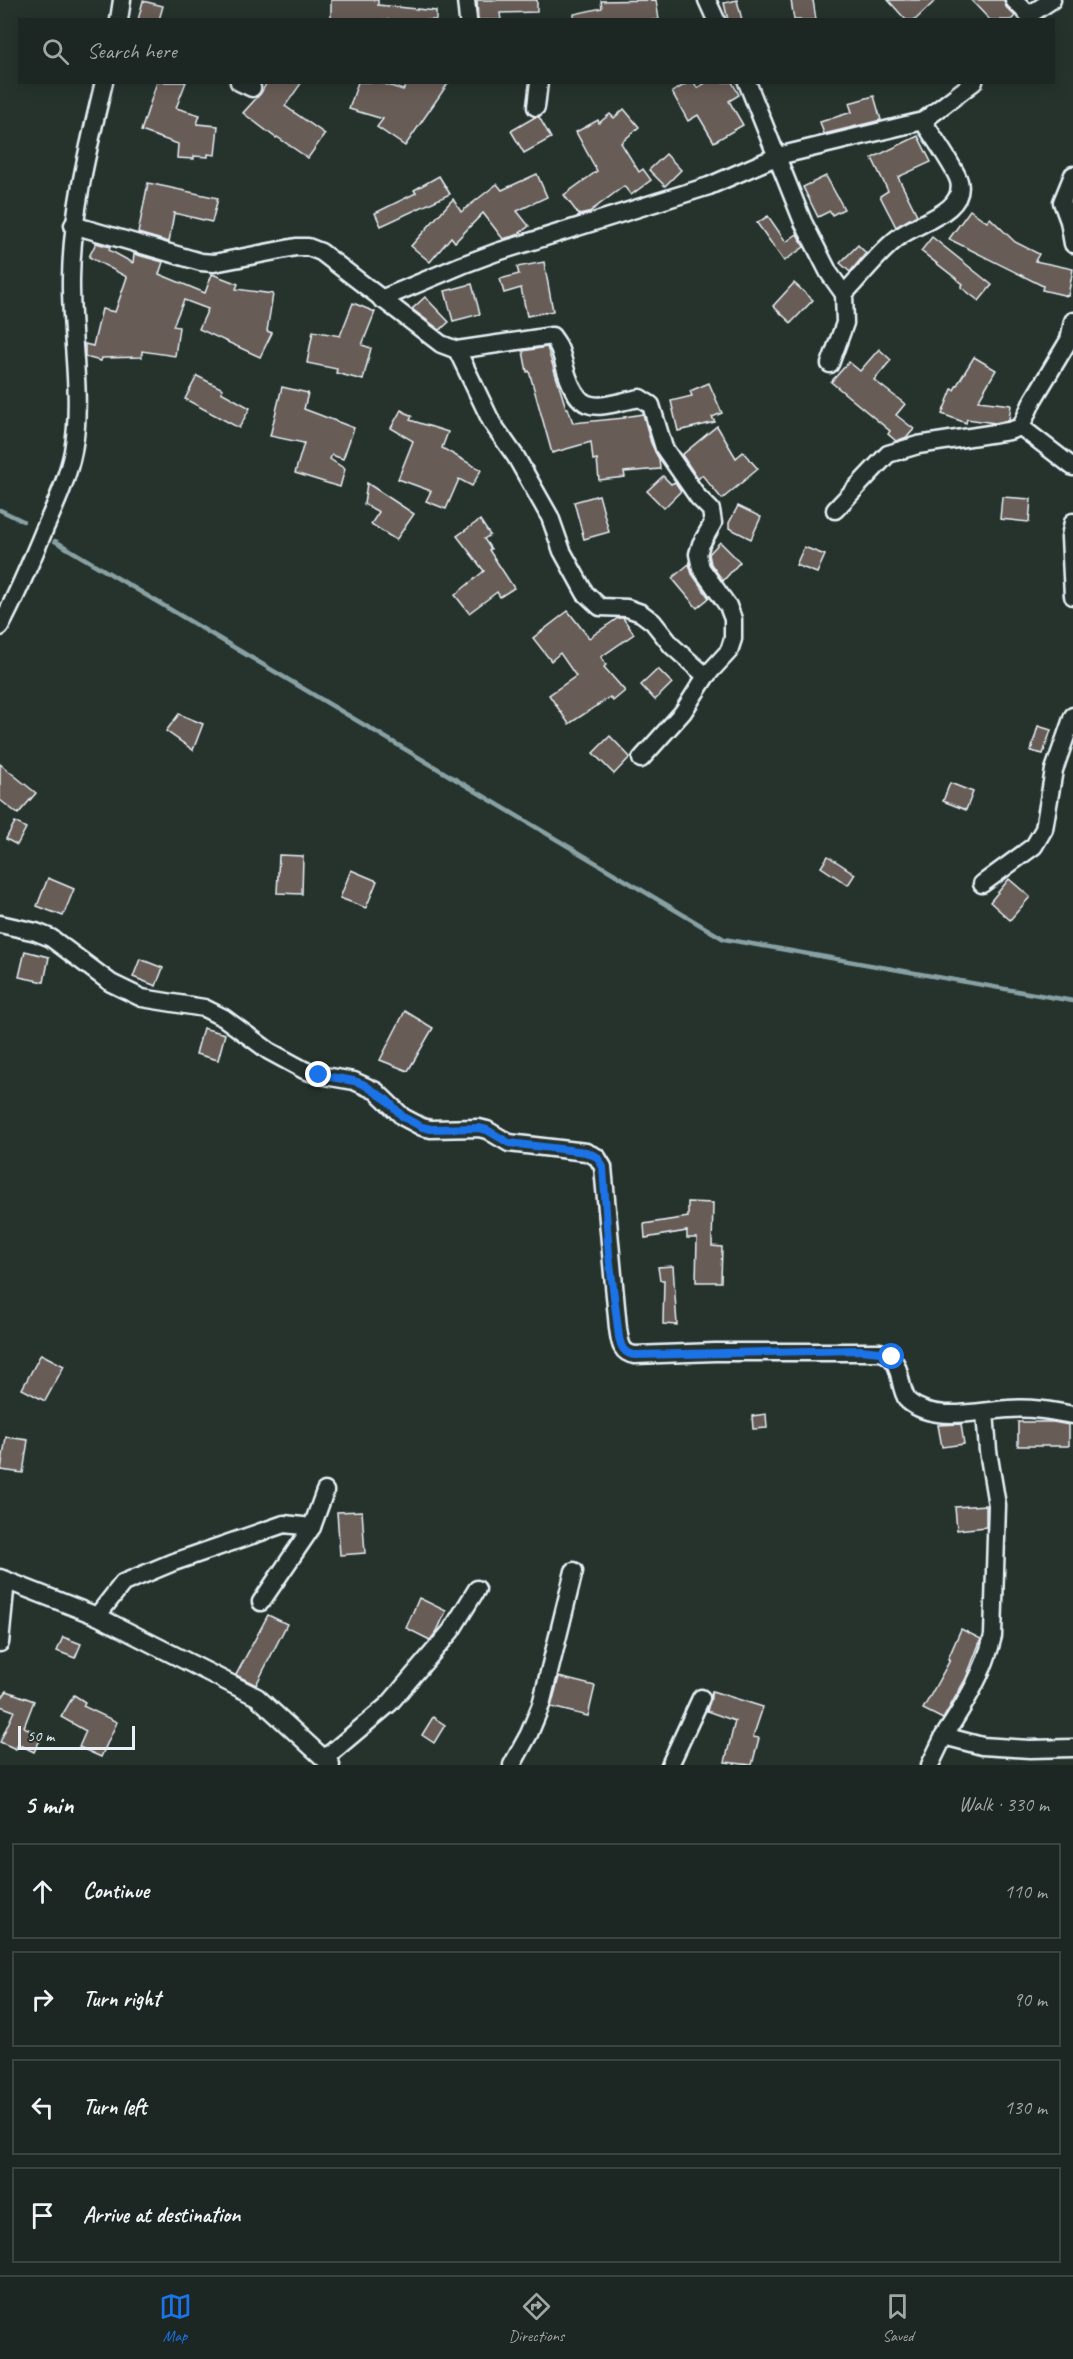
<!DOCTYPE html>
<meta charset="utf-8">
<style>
body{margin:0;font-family:Caveat,sans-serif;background:#29322f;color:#f1f3f6}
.scale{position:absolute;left:18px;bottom:15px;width:117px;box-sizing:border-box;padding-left:6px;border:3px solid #e8f1f8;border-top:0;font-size:16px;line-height:21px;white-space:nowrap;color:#e8f1f8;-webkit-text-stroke:4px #26332d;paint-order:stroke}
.stop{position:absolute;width:18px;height:18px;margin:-14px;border:4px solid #1a73e8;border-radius:50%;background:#fff}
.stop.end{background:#1a73e8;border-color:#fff;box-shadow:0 2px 6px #0008}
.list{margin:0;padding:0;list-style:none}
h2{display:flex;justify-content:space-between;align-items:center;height:78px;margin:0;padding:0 24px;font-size:26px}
h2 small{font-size:20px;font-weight:400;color:#a0a5a5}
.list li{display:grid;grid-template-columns:39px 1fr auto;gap:18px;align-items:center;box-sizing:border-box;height:96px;margin:0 12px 12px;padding:0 12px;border:2px solid #3a4340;border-radius:0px}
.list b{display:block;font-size:22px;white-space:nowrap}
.list em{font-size:20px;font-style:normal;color:#a0a5a5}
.icon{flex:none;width:33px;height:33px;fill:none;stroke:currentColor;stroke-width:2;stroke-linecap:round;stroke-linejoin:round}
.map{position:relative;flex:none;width:1073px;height:1765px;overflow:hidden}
.search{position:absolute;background:#1c2622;box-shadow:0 3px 15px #0003;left:18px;right:18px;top:18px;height:66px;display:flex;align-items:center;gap:15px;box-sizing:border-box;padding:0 21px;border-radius:0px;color:#a0a5a5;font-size:22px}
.sheet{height:510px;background:#1c2622}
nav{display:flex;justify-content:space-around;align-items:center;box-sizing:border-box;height:84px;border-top:2px solid #3a4340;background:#1c2622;font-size:16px;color:#a0a5a5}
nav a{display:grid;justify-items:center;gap:3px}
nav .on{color:#1a73e8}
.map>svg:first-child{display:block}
</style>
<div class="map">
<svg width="1073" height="1765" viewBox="0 0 1073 1765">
<rect width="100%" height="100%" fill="#26332d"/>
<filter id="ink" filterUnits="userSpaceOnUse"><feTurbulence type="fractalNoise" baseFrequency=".0167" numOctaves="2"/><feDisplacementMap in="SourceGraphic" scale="12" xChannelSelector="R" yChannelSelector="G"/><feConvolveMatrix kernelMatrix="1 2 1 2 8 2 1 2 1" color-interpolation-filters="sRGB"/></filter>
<g filter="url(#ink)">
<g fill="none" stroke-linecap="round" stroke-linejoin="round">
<g stroke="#88a1a4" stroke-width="4.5">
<path d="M0,510L23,521"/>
<path d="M55,541L724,939L1073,1001"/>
</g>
</g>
<g fill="#685c56" stroke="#e8f1f8" stroke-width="1.5">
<path d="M331,0H378V5L436,11V20H331Z"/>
<path d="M477,0H537V12L500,13L501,20H478Z"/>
<path d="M656,0L659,20H574V14L602,8L601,1Z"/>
<path d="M737,0L742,20H728L724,3Z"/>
<path d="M791,0H813L816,20H794Z"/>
<path d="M888,0H936L915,20H906Z"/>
<path d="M971,0H1004L1006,7L1015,16L1011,20H990Z"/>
<path d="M143,1L163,6L159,20H138Z"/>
<path d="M157,82H186L176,108L200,115L197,124L218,126L215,155L208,154V157L194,156V159L177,158L178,144L141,131Z"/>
<path d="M267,82H302L285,106L325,134L308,158L277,137L276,138L243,113L261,93Z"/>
<path d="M358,82H379L403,90L408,82H449L405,146L377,127L383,119L349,109Z"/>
<path d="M689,82H694L697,88L707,82H732L739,95L729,101L743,125L714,142L698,115L688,121L672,92Z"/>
<path d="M874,96L881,120L824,134L820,122L852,112L849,103Z"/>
<path d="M624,109L639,127L621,143L639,172L643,169L651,180L631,195L624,186L588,213L579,215L564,195L597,171L576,132L598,120L599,123L610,114L614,118Z"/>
<path d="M535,117H539L551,138L524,153L511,131Z"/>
<path d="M918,136L931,162L898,177L917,215L896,227L880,196L888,191L872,158Z"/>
<path d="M666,154L681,170L665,186L649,170Z"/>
<path d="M537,174L547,197L517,211L529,226L517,235L503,239L483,213L455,242L451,237L430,262L411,246L453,199L461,212L497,184L502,190Z"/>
<path d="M439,176L450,194L381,226L375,213L416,193L414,190Z"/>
<path d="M826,176L844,209L832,215L830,211L818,217L803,187Z"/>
<path d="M148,183L218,198L212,222L174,213L169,242L138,233Z"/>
<path d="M970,210L987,222L990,218L1015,242L1039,254L1035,261L1073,269L1068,296L1042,290L1043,286L949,239Z"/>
<path d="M768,216L786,242L797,234L804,247L784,261L757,223Z"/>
<path d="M932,237L992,285L979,301L961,287L963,284L921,251Z"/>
<path d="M96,243L110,247L109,250L133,263L134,254L163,262L159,274L205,293L212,274L238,284L236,289L273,294L267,331L272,333L260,357L199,329L208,309L184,300L173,326L179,327L175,356L142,351V357L102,358L101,361L85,357V344L93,346L102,309L115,312L127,277L89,257Z"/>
<path d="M858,245L866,253L850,272L840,263Z"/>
<path d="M544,262L553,311L527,316L521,288L504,293L500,279L519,274L517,267Z"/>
<path d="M794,283L813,300L791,323L773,306Z"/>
<path d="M472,284L480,314L453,321L445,291Z"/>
<path d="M425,297L449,322L440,330L412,309Z"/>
<path d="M353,303L375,312L362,345L371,348L363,380L336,373L337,369L307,363L313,331L340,336Z"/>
<path d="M547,347L566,408H568L573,423L625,418L624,417L643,414L651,443L659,459L660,469L624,472L625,477L599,480L597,459L593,460L591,442L552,453L529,371L527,372L523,351Z"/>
<path d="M879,349L891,360L874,380L905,404L896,415L914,429L907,437L896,441L888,434L890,431L831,382L849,362L860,371Z"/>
<path d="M974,357L996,370L978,401L1011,405L1009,420L995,423L967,419L966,423L942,414L952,389L954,390Z"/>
<path d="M197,376L223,389L221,392L250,408L239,428L185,399Z"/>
<path d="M709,383L722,413L712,417L715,422L678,431L671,401L692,396L690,391Z"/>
<path d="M282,387L308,393L304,409L354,428L343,459L332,455L330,459L345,469L340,487L295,473L304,443L270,436Z"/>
<path d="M401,410L412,416L410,420L448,432L442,448L481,470L472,486L459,479L446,509L426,501L431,491L398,479L413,441L391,428Z"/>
<path d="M717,426L736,458L743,452L758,469L722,499L702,475L698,479L682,455Z"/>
<path d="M663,476L671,484L675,482L681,491L664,508L647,491Z"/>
<path d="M367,483L414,514L396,540L371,524L379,512L364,504Z"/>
<path d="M599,495L609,532L584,539L574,502Z"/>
<path d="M1002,497L1031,499L1029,522L1000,519Z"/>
<path d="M738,506L761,517L751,539L729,528V523Z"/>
<path d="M480,520L490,535L484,539L491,549L489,550L514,588L500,597L497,592L469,613L455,595L484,571L457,536Z"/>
<path d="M720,542L740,562L723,581L711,564L709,554Z"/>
<path d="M804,547L825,555L817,573L796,565Z"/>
<path d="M689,564L692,574L709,598L697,608L672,578Z"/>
<path d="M568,611L589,638L618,618H623L634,634L601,657L606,665L604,667L625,691L613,701L610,697L569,724L549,695L576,676L560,653L551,661L533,638Z"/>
<path d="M658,669L672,683L655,700L641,685Z"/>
<path d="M179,714L203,724L193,750L166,731Z"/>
<path d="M1038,726L1051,730L1043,754L1031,751Z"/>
<path d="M610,736L630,757L614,774L593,753Z"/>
<path d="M0,764L36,793L18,814L0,800Z"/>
<path d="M950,783L973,792L966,810L943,801Z"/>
<path d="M15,822L26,828L17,845L6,839Z"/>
<path d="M279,855L303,856L302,894L277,893Z"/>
<path d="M828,856L855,874L848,885L821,867Z"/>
<path d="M351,870L377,881L366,908L340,898Z"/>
<path d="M48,878L74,889L63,916L37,906Z"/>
<path d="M1009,879L1030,897L1010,920L990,902Z"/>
<path d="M25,951L49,957L44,982L19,977Z"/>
<path d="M140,959L163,968L156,986L133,977Z"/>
<path d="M405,1011L433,1028L408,1071L380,1060Z"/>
<path d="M203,1028L225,1034L218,1060L196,1054Z"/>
<path d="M688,1202L713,1203L712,1246L722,1247L721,1282H696L697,1238H687V1231L645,1238L644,1224L688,1217Z"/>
<path d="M673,1266L677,1325L663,1324L664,1280H660L658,1267Z"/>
<path d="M41,1354L64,1366L45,1401L22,1389Z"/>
<path d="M766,1414L767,1428L753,1429L752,1416Z"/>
<path d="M1018,1422H1053L1069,1425V1446H1018Z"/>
<path d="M961,1424L964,1444L942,1447L938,1425Z"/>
<path d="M6,1437L28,1440L23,1473L1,1470Z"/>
<path d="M986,1505V1527L957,1530L955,1507Z"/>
<path d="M362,1511L365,1553L340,1555L337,1512Z"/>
<path d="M419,1598L446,1611L437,1631L430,1640L406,1628Z"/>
<path d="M268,1615L287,1624L256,1685L236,1675Z"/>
<path d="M961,1629L981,1639L966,1678L943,1719L923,1709L950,1660L948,1659Z"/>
<path d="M63,1637L81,1644L75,1658L57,1651Z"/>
<path d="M559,1677L595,1686L588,1716L551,1707Z"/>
<path d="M7,1691L34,1701L24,1727L42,1736L34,1752L18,1744L16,1749L0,1742L14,1711L0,1706V1700Z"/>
<path d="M712,1691L763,1707L753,1737L759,1738L752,1765L725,1762L735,1721L707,1711Z"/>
<path d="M74,1695L85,1702L83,1706L117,1722L101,1757L79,1747L86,1731L61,1717Z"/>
<path d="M433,1717L445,1725L434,1743L422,1735Z"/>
</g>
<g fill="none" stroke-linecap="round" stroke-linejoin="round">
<defs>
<g id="minor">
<path d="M466,0L468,20"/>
<path d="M707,0L716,20"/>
<path d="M1014,0L1029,15L1052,0"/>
<path d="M119,20L122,0"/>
<path d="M239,82L252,88"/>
<path d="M747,82L803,222L829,273L844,294L845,323L830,364"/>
<path d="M536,107L539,82"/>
<path d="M1073,175L1062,202L1069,221L1073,244"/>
<path d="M73,225L201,262L214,263L296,247H308L321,252L441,344L457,350L552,336C561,347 562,358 566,371C581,420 599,405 640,398L651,405L664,448L698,497L711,510L713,523L701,544L698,554L701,568L728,606L733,619V639L729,651L706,676L683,712L641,759"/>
<path d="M844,294C860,277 881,250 899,237C916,223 967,212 959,181C956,169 931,134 923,121"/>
<path d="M381,299L462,265L497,252L709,186L778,156L923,121L974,82"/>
<path d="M1073,321L1069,340L1033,400L1021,427L1073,467"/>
<path d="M457,350L492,423L516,457L550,517L562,551L585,593L600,607L627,608L641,613L653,622L672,646L706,676"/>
<path d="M835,510L888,454L918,445L1009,431L1021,427"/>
<path d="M1073,522L1070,537L1073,596"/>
<path d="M0,627C17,595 31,562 45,528C56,504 68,477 73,451C83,396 70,334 71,279C72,210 88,149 104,82"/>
<path d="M982,884L1034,846L1044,829L1054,770L1073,716"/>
<path d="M0,924L36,932L51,938L111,983L142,998L204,1008L224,1018L269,1051L304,1070L319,1075L354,1081L376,1091L403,1117L422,1127L431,1129L479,1128L487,1130L509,1143L586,1152L597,1157L603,1167L618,1328C620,1341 620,1353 635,1355L715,1352H880C905,1359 896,1384 908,1401C934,1423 978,1411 1008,1409C1030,1407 1052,1411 1073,1415"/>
<path d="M0,1578L97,1616L257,1697L331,1765"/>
<path d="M261,1602L312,1527L325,1491"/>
<path d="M97,1616L123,1583L171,1563L284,1524L312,1527"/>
<path d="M0,1643L6,1580"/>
<path d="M944,1736C965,1704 984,1673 993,1636L997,1505L988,1451L985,1412"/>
<path d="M325,1758L389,1704L451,1631L477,1589"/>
<path d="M512,1765L529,1734L541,1705L574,1571"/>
<path d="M670,1765L701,1698"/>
<path d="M930,1765L944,1736L982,1746L1030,1749L1073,1748"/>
</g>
</defs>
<use href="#minor" stroke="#e8f1f8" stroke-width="21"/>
<use href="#minor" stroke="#26332d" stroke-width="16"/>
</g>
</g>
<g fill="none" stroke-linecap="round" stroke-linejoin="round" filter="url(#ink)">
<path stroke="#1a73e8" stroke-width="8" d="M319,1075L354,1081L363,1084L387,1100L403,1117L422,1127L431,1129L479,1128L487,1130L509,1143L586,1152L597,1157L603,1167L609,1255L619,1337C621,1347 624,1354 635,1355L860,1350L880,1352L892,1357"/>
</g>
</svg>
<div class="scale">50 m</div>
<div class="stop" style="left:892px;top:1357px"></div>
<div class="stop end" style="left:319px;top:1075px"></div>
<div class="search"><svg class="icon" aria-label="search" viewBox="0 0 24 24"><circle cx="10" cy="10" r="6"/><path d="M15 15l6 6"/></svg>Search here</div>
</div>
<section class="sheet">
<h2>5 min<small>Walk · 330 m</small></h2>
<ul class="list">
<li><svg class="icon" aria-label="ahead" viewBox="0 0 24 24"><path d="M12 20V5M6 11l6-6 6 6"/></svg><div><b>Continue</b></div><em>110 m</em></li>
<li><svg class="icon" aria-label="right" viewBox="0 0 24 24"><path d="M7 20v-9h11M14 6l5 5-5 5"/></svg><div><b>Turn right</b></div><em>90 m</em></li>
<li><svg class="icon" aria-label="left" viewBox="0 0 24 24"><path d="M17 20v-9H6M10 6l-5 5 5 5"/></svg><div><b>Turn left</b></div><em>130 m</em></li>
<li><svg class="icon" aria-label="arrive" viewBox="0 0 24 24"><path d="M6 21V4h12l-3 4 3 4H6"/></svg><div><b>Arrive at destination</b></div></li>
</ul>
</section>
<nav>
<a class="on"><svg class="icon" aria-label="map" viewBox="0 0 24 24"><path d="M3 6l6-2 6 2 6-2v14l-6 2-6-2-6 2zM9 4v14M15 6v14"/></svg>Map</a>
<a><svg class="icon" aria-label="directions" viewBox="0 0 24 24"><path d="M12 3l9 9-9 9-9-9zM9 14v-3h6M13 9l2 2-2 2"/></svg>Directions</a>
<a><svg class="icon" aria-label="saved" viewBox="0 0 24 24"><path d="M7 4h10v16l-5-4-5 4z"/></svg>Saved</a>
</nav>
